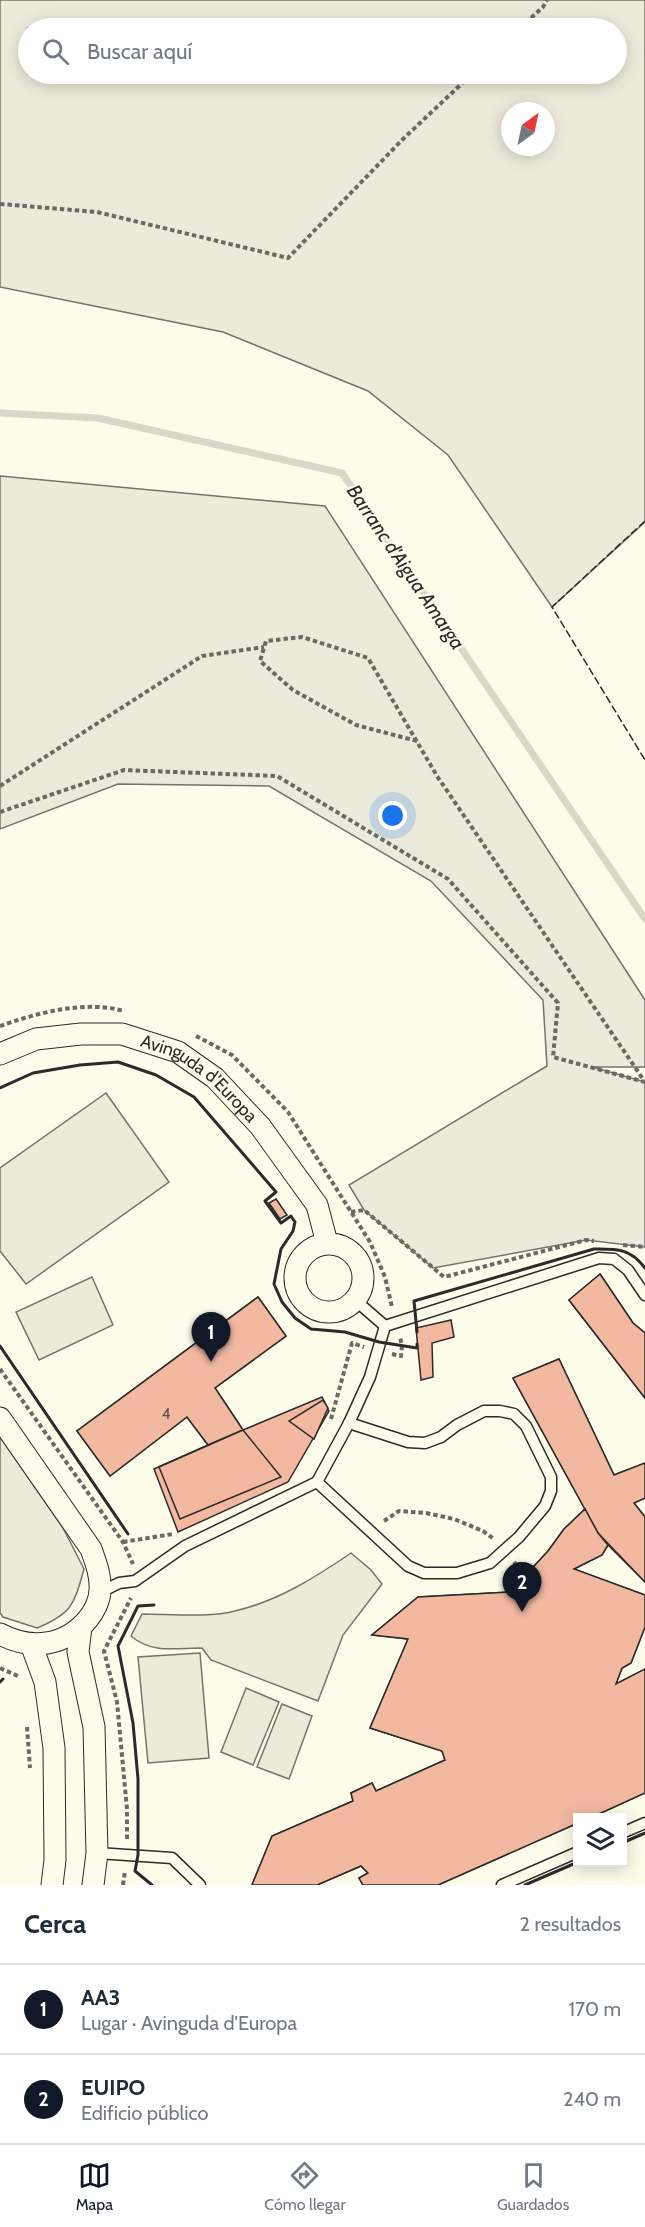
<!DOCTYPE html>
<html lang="es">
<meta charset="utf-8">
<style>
body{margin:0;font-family:Cabin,sans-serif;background:#f2f2f3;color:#1f2937}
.controls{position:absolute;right:18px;bottom:18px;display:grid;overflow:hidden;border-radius:0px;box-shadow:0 3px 15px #0003}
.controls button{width:54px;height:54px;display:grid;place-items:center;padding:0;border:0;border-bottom:2px solid #e0e1e3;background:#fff;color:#1f2937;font:30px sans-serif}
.compass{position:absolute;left:501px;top:102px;width:54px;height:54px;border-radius:50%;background:#fff;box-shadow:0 3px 15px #0003;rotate:33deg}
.you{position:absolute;left:393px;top:816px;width:21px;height:21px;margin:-15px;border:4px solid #fff;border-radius:50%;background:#1a73e8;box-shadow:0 0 0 9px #1a73e833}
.badge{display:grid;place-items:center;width:39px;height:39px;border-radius:50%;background:#111827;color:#fff;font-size:20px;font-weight:700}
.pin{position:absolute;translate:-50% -50px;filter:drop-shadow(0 2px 3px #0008)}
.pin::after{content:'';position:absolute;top:32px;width:21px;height:18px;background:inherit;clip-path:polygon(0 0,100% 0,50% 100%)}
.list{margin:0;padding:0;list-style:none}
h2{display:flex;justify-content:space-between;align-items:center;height:78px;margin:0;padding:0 24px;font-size:26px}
h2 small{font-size:20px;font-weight:400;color:#747a83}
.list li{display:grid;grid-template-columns:39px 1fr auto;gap:18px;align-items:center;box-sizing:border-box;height:90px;padding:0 24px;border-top:2px solid #e0e1e3}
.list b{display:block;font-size:22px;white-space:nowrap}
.list p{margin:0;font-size:20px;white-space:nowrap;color:#747a83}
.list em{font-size:20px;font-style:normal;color:#747a83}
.icon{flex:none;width:33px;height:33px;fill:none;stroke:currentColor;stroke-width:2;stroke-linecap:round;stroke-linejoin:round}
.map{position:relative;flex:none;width:645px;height:1885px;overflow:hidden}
.search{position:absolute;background:#fff;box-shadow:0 3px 15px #0003;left:18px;right:18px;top:18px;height:66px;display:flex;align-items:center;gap:15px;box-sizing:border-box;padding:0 21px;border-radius:33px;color:#747a83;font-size:22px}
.sheet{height:258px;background:#fff}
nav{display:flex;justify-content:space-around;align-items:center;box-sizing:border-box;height:84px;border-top:2px solid #e0e1e3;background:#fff;font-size:16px;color:#747a83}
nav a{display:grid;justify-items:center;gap:3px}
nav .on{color:#111827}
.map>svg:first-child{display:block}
</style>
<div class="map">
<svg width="645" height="1885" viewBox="0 0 645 1885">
<rect width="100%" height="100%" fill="#fdfbea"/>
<g fill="#ecebdb" stroke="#74746e" stroke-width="1.5" fill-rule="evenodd">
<path d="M0,0H645V522L552,607L448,455L368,391L223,332L0,287ZM28,28H616V74H28ZM510,111H546V147H510Z"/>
<path d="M0,476L325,506L645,1000V1067H592L645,1082V1247L586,1240L433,1268L364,1210L349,1185L547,1066L543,1000L431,881L269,786L118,784L0,829Z"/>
<path d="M106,1093L169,1182L26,1284L0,1251V1168Z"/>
<path d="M92,1277L113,1325L39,1360L16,1312Z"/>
<path d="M0,1437L63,1528L84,1569C74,1604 73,1613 37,1628L3,1617L0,1613Z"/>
<path d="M351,1553L371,1570L382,1584L343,1635L318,1701L211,1660L202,1648C176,1648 152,1654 131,1636L142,1614C168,1614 211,1618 235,1611C278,1601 316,1577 351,1553Z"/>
<path d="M200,1653L209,1758L148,1763L138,1657Z"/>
<path d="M246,1688L279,1702L253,1765L221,1752Z"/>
<path d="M282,1704L312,1716L289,1779L257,1767Z"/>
</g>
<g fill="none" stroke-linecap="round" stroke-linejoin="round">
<path stroke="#d8d7c9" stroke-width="7" d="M0,413L98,418L342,473L645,919"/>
</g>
<g fill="#f2b8a0" stroke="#2b2b2b" stroke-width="1.5">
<path d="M276,1199L287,1215L280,1219L269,1203Z"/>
<path d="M600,1274L633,1323L645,1333V1398L569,1300Z"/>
<path d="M600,1274L633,1323L645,1333V1398L569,1300Z"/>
<path d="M258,1297L286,1336L215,1388L243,1430L322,1397L329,1411L288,1482L178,1532L154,1469L208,1445L187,1417L110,1476L77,1431Z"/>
<path d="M258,1297L286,1336L215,1388L243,1430L208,1445L187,1417L110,1476L77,1431Z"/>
<path d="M451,1320L454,1337L432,1343L433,1377L421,1380L416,1328Z"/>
<path d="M559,1359L614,1475L645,1463V1498L634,1503L645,1517V1582L608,1545L602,1555L574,1569L645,1595V1627L631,1663L622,1668L616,1684L645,1669V1793L590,1818H578V1823L438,1885H363L359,1878L368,1873L361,1866L317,1885H252L272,1836L353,1801L351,1793L372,1783L376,1791L445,1760L442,1751L370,1728L408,1639L372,1635L418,1597L510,1592L548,1551L564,1529L585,1509L513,1378Z"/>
<path d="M559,1359L614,1475L645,1463V1498L634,1503L645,1517V1582L598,1533L513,1378Z"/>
<path d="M323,1400L328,1408L314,1439L289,1421Z"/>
<path d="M243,1430L281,1477L180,1519L159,1467Z"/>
<path d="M585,1509L598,1533L608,1545L602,1555L574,1569L645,1595V1627L631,1663L622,1668L616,1684L645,1669V1793L590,1818H578V1823L438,1885H363L359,1878L368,1873L361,1866L317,1885H252L272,1836L353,1801L351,1793L372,1783L376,1791L445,1760L442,1751L370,1728L408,1639L372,1635L418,1597L510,1592L548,1551L564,1529Z"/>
</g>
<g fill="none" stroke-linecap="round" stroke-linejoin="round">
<defs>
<g id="lane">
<path d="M385,1326L599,1258L614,1259L628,1270L645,1295"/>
<path d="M317,1482L408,1566L424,1573H457L490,1563L519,1537L545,1506L551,1491V1477L526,1426L514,1414L500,1411H484L457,1425L441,1437L425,1443L408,1442L349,1423"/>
<path d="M101,1592L119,1583L135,1581L185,1546L317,1482L349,1423L370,1377L385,1326L355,1300"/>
<path d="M622,1833L645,1823"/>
<path d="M97,1853L172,1858L200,1885"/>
<path d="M502,1885L578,1852"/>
</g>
<g id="street">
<path id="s1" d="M0,1054L36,1039L81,1034H122L178,1052L215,1078L260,1126L317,1205L327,1243"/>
<circle cx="329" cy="1278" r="34"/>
<path d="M0,1418L91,1549C96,1563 101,1576 100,1590C100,1600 94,1612 88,1619C65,1647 30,1650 0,1634"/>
<path d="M81,1627L78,1652L94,1727L97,1853L93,1885"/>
<path d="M31,1644L45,1682L54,1748L55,1860L52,1885"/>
</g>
</defs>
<use href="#lane" stroke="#2b2b2b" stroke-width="13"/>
<use href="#street" stroke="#2b2b2b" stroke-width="23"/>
<g stroke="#6a6964" stroke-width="4" stroke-dasharray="4.5 3" stroke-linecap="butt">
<path d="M520,28L543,7L547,0"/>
<path d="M0,204L97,212L288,258L403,139L472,74"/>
<path d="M417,741L356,725L293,690L260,661L266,641L302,637L368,658L437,776L645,1082"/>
<path d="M0,786L202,656L264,647"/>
<path d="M0,812L124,770L277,776L448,879L558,1003L553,1057L645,1082"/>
<path d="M0,1026C37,1013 84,1000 124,1011"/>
<path d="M196,1036L232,1055L288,1112L370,1242L385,1277L392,1307"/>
<path d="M351,1212L364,1210L444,1277L586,1240L594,1241"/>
<path d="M623,1245L645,1247"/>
<path d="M392,1354L401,1356L402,1346L400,1337"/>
<path d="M0,1369L123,1542L133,1564"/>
<path d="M331,1419L352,1343L364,1347"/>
<path d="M384,1521L399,1511L426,1513L454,1519L483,1531L494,1539"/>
<path d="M123,1542L173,1534"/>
<path d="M514,1562L525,1576"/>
<path d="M0,1668L20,1677"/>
<path d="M27,1727L30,1768"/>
<path d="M127,1839V1809L117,1702L104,1651L131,1598"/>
<path d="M123,1885L125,1871"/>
</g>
<use href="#lane" stroke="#fdfbea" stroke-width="10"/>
<use href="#street" stroke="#fdfbea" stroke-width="21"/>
<path stroke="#2b2b2b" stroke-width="1.5" stroke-dasharray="8 3" stroke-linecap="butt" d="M645,521L552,607L645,760"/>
<g stroke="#2b2b2b" stroke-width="3">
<path d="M0,1088L33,1073L80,1065L118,1062L156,1075L194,1097L276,1192L265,1201L281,1223L291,1216L295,1222L293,1231L281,1249L274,1284L282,1302L295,1318L311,1329L345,1332L379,1342L417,1348V1344"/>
<path d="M417,1332L414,1301L594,1249C617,1249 630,1248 645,1268"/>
<path d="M0,1346L128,1534"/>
<path d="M0,1682L3,1679"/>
<path d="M622,1843L645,1833"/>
<path d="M152,1885L135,1871L138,1855V1779L133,1723L118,1646L138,1606L154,1605"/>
<path d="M525,1885L578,1862"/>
</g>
</g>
<g text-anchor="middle" stroke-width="4.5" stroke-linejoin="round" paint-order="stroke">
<g font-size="15" fill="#5d4e48">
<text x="166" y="1419">4</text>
</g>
<g font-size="18" fill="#2b2b2b" stroke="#fdfbea">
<text dy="6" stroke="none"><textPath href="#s1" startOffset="216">Avinguda d'Europa</textPath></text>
</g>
<g font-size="20" font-style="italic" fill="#2b2b2b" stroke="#fdfbea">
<text transform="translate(406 567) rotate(56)" y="7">Barranc d'Aigua Amarga</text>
</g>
</g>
</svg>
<div class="controls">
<button><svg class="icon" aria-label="layers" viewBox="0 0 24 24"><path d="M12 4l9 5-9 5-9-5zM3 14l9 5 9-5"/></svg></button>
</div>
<svg class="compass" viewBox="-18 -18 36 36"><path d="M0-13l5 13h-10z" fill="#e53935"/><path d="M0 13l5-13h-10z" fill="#747a83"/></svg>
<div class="you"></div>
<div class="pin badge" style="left:211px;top:1362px">1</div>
<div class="pin badge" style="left:522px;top:1612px">2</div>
<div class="search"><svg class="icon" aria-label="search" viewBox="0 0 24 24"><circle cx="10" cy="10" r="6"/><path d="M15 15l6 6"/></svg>Buscar aquí</div>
</div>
<section class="sheet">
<h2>Cerca<small>2 resultados</small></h2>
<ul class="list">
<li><span class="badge">1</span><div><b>AA3</b><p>Lugar · Avinguda d'Europa</p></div><em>170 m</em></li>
<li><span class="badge">2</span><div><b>EUIPO</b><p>Edificio público</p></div><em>240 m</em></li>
</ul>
</section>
<nav>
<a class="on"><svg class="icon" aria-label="map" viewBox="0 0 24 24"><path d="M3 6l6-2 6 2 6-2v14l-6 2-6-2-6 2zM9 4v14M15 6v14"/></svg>Mapa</a>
<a><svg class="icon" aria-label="directions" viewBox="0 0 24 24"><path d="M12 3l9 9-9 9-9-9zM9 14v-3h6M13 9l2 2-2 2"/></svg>Cómo llegar</a>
<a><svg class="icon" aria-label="saved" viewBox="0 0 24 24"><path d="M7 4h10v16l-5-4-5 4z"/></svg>Guardados</a>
</nav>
